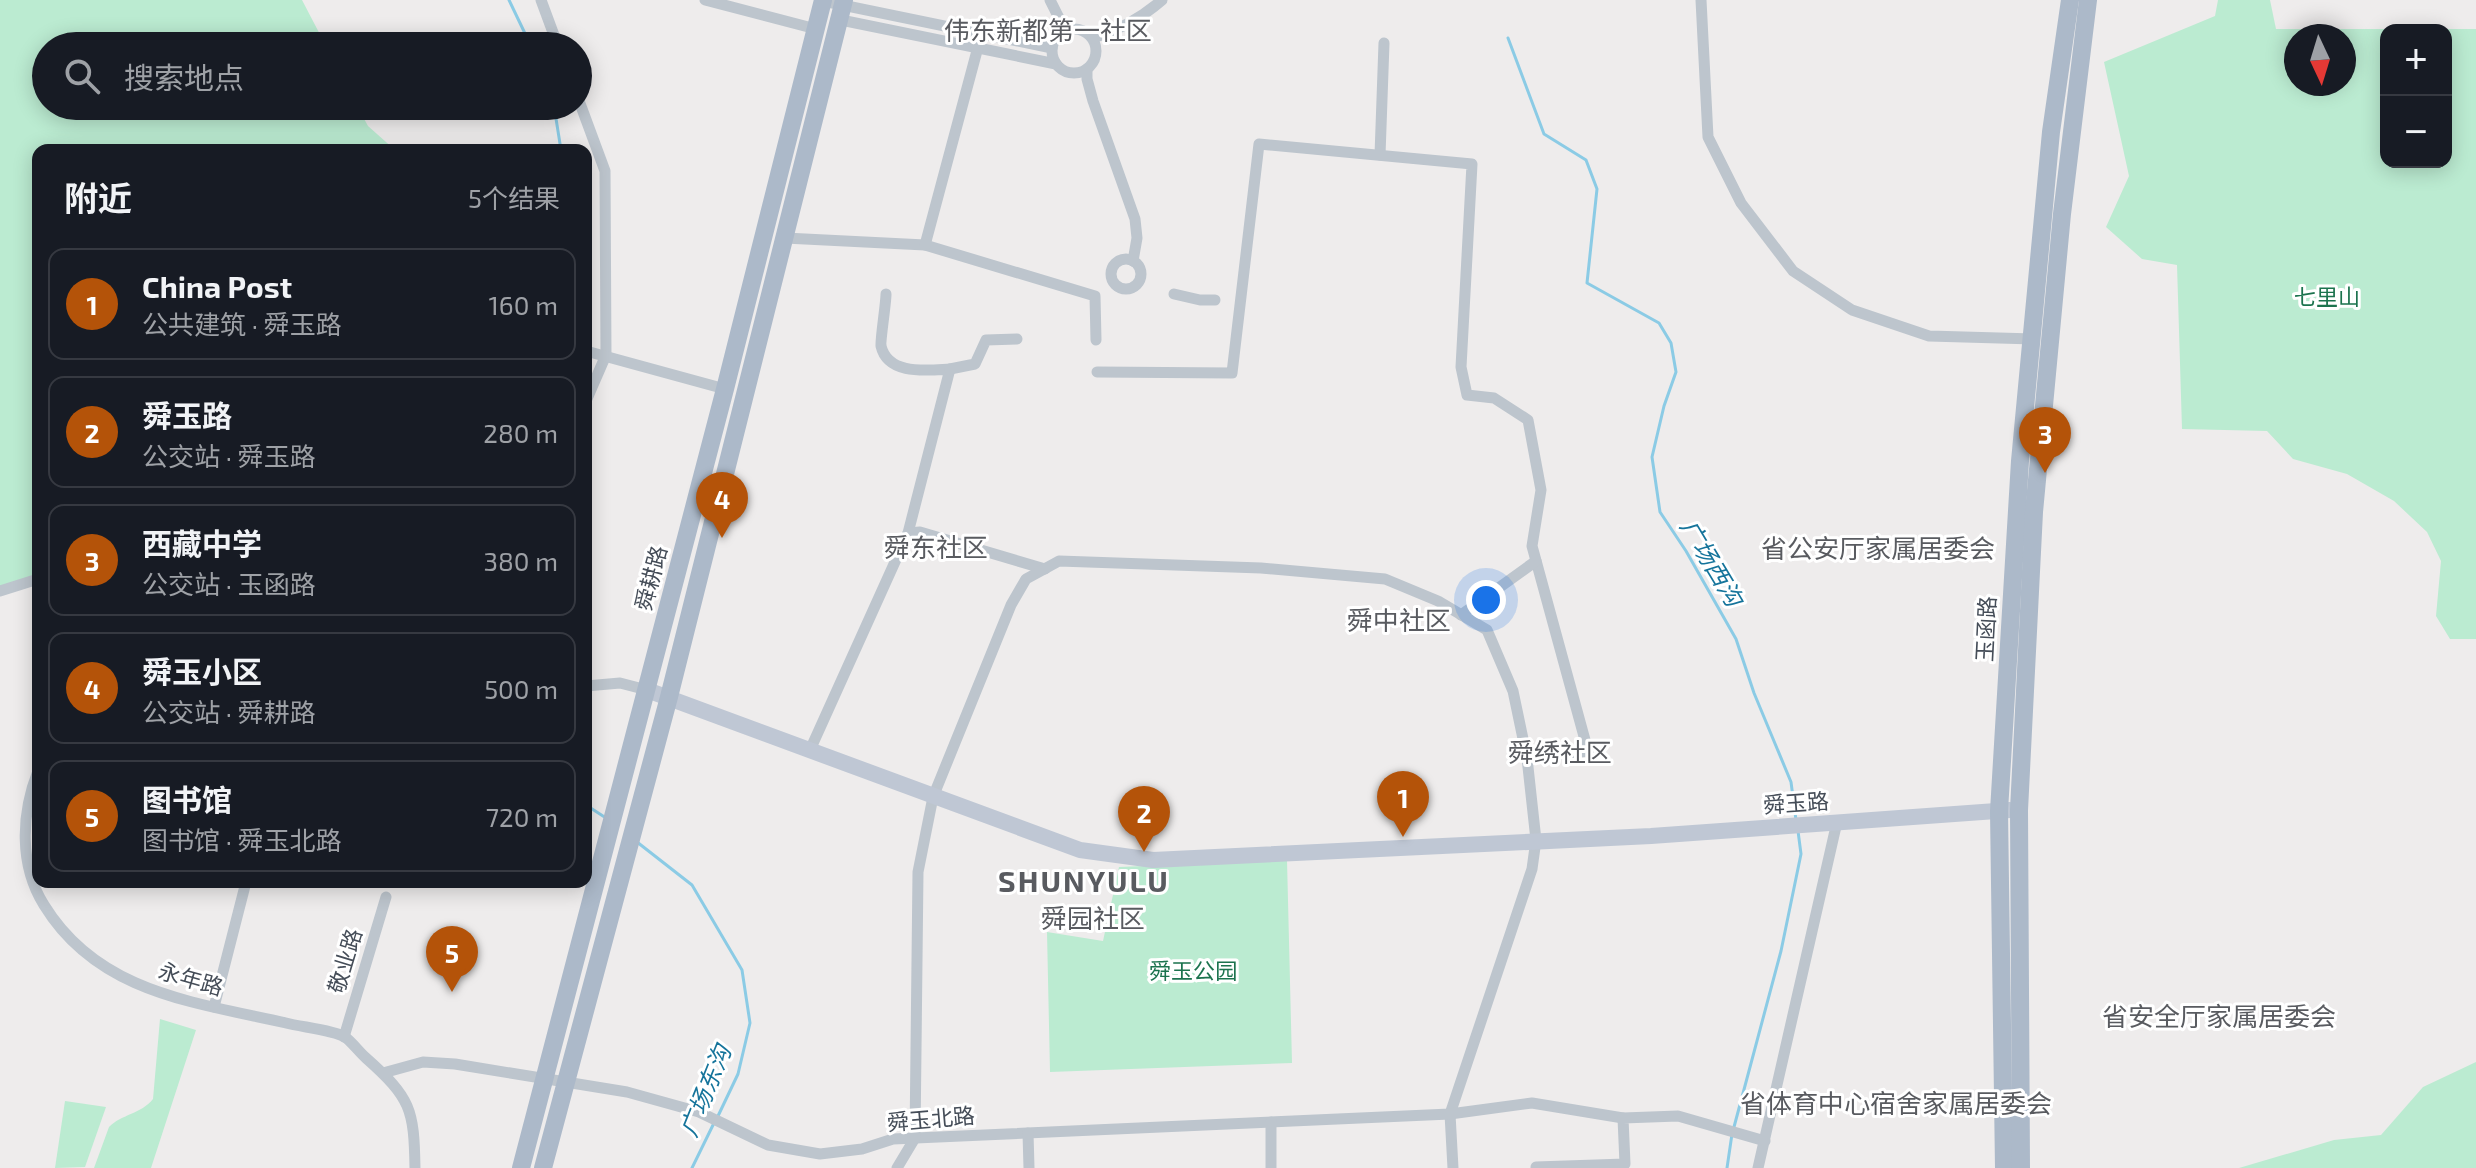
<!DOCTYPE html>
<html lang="zh">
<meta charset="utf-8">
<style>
body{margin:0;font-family:"Exo 2","Noto Sans SC",sans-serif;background:#242831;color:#f1f3f6}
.controls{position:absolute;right:24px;top:24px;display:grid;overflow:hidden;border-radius:16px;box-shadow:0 4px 20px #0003}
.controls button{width:72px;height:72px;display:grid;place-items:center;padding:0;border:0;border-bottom:2px solid #363941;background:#171b24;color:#f1f3f6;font:40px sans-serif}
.compass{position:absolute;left:2284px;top:24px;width:72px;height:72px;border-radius:50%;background:#171b24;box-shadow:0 4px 20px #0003;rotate:176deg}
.you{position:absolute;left:1486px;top:600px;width:28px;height:28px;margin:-20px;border:6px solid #fff;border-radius:50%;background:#1a73e8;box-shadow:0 0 0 12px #1a73e833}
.badge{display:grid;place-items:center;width:52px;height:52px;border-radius:50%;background:#b45309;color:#fff;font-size:26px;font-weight:700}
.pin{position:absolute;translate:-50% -66px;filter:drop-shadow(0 2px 4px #0008)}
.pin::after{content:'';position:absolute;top:42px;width:28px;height:24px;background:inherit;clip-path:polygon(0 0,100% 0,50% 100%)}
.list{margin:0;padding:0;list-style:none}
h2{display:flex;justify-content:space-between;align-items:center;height:104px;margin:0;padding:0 32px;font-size:34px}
h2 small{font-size:26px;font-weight:400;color:#9ea1a6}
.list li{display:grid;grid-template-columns:52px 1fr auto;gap:24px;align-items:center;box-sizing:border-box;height:112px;margin:0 16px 16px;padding:0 16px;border:2px solid #363941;border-radius:16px}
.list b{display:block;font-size:30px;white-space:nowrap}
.list p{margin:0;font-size:26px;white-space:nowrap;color:#9ea1a6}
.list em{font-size:26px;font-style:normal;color:#9ea1a6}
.icon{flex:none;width:44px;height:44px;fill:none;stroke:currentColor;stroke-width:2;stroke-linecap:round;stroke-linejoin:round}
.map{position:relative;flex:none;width:2476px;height:1168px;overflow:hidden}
.search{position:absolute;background:#171b24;box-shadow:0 4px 20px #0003;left:32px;top:32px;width:560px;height:88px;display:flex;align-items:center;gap:20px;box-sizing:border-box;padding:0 28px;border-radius:44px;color:#9ea1a6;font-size:30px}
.panel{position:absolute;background:#171b24;box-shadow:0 4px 20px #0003;left:32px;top:144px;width:560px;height:744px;border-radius:16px}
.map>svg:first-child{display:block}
</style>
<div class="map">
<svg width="2476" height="1168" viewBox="0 0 2476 1168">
<rect width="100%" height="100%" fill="#eeecec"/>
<g fill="#bbebd1" fill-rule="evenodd">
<path d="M0,0H302L326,46H46V106H357L368,126L395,150H38V582L0,593Z"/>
<path d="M2218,0H2270L2276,29H2476V639H2450L2436,616L2441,561L2427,532L2394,501L2347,474L2293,459L2267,431L2182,429L2177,265L2142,259L2106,227L2129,176L2104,62L2215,16ZM2446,30V162H2386V30ZM2296,36H2344V84H2296Z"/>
<path d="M1287,860L1292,1063L1050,1072L1047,932L1103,941L1119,867Z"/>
<path d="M160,1019L196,1030L151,1168H94L109,1127C122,1114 141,1114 153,1099Z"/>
<path d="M2476,1062V1168H2239L2334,1140L2381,1135L2423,1087Z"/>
<path d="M65,1101L106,1107L85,1167L55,1168Z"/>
</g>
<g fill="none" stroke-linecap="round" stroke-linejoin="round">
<g stroke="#8bcbe5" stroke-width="3">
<path d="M509,0L531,46"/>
<path d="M1508,38L1544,134L1586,160L1597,189L1587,283L1659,323L1671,343L1676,372L1664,406L1652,457L1660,512L1686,551L1736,639L1754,693L1791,782L1796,820"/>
<path d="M554,106L561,150"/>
<path d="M586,805L606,818"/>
<path d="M637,842L692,885L742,970L750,1023L738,1074L718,1116"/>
<path d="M1734,1127L1781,951L1801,854L1798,831"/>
<path d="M692,1168L714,1123"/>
<path d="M1727,1168L1732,1134"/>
</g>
<g stroke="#bdc5cd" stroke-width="11">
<path d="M541,0L558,46"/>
<path d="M705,0L816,29"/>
<path d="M1050,0L1065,30"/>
<path d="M1701,0L1708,137L1741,203L1793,271L1852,310L1929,336L2034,339"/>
<path d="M823,1L1052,48"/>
<path d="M836,19L1056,64"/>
<circle cx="1074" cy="51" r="22"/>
<path d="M1093,38C1120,29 1140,19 1162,0"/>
<path d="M1087,69V79L1093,101L1135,219L1137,238L1133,261"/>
<path d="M578,98L605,171L606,355L586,401"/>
<path d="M1380,155L1384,43"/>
<path d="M785,238L925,245L1095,296L1096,340"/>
<path d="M925,245L978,47"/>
<circle cx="1126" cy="274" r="15"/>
<path d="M886,294C886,304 880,341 881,346C888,376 928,370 950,369L908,533"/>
<path d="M1174,294L1200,300H1215"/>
<path d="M586,351L725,389"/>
<path d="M950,369L975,364L986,340L1017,339"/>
<path d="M1097,372L1232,373L1259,144L1472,164L1461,367L1467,395L1494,398L1528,420L1541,490L1532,546L1588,751L1527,758L1536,840L1532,869L1450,1114L1453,1168"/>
<path d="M0,591L38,579"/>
<path d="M1461,615L1536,561"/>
<path d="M586,686L620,683L647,690"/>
<path d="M810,750L908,533L920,532L1045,569"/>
<path d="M38,771C21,814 19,865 44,905C98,993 194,1002 286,1023C301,1027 333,1030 345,1037C352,1042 359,1052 366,1058C411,1098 414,1109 415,1168"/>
<path d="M214,1007L246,882"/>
<path d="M344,1037L386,897"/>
<path d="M383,1073L423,1062L455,1064L627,1092L699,1112L768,1145L820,1154L862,1149L893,1139L1450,1114L1532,1103L1623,1118"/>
<path d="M1271,1122V1168"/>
<path d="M1028,1133L1029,1168"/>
<path d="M1536,1167L1625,1164L1623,1118L1678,1116L1765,1141"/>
<path d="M897,1168L915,1138L918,872L933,797L1011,605L1026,579L1059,561L1261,568L1385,579L1438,601L1487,630L1513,691L1527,758"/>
<path d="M1758,1168L1837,822"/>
</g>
<path stroke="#bfc7d4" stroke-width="16" d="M647,690L1080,850L1153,860L1651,836L2010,810"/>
<g stroke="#acb9c9" stroke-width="18">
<path d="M521,1168L725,389L823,0"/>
<path d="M543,1168L669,697L844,0"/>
<path d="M2004,1168L1999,811L2020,461L2051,132L2070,0"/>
<path d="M2021,1168L2019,810L2034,512L2062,214L2088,0"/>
</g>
</g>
<g text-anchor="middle" stroke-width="6" stroke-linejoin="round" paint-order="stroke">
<g font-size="22" fill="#1c734e" stroke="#fff">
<text x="2327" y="305">七里山</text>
<text x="1193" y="979">舜玉公园</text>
</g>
<g font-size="22" fill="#454d58" stroke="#fff">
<text transform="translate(651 578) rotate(-75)" y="8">舜耕路</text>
<text transform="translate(1986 629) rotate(-87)" y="8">玉函路</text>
<text transform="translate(1796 803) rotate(-4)" y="8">舜玉路</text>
<text transform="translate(345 961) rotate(-73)" y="8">敬业路</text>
<text transform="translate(191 979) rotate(16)" y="8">永年路</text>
<text transform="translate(931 1119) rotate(-5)" y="8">舜玉北路</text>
</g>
<g font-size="24" font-style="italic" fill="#15749b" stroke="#fff">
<text transform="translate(1711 563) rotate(59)" y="8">广场西沟</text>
<text transform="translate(706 1091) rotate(-68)" y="8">广场东沟</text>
</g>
<g font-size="26" fill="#595b60" stroke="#fff">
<text x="1048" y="40">伟东新都第一社区</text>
<text x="936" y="557">舜东社区</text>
<text x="1878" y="558">省公安厅家属居委会</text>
<text x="1399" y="630">舜中社区</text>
<text x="1560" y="762">舜绣社区</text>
<text x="1093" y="928">舜园社区</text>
<text x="2219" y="1026">省安全厅家属居委会</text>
<text x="1896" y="1113">省体育中心宿舍家属居委会</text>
</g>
<g font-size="30" font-weight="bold" letter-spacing="2" fill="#595b60" stroke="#fff">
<text x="1084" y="892">SHUNYULU</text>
</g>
</g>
</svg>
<div class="controls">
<button>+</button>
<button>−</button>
</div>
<svg class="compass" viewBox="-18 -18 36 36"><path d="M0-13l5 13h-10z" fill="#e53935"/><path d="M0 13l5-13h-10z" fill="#9ea1a6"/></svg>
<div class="you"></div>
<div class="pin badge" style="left:1403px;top:837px">1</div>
<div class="pin badge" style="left:1144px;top:852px">2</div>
<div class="pin badge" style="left:2045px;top:473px">3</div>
<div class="pin badge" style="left:722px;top:538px">4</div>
<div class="pin badge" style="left:452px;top:992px">5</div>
<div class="search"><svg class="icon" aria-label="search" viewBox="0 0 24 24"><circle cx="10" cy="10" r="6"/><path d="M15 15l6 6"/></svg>搜索地点</div>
<section class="panel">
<h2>附近<small>5个结果</small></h2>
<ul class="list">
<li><span class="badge">1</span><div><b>China Post</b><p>公共建筑 · 舜玉路</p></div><em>160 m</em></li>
<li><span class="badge">2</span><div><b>舜玉路</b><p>公交站 · 舜玉路</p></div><em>280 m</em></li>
<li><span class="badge">3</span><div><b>西藏中学</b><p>公交站 · 玉函路</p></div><em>380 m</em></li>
<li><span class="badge">4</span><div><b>舜玉小区</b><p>公交站 · 舜耕路</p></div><em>500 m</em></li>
<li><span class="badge">5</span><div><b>图书馆</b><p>图书馆 · 舜玉北路</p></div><em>720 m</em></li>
</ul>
</section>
</div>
